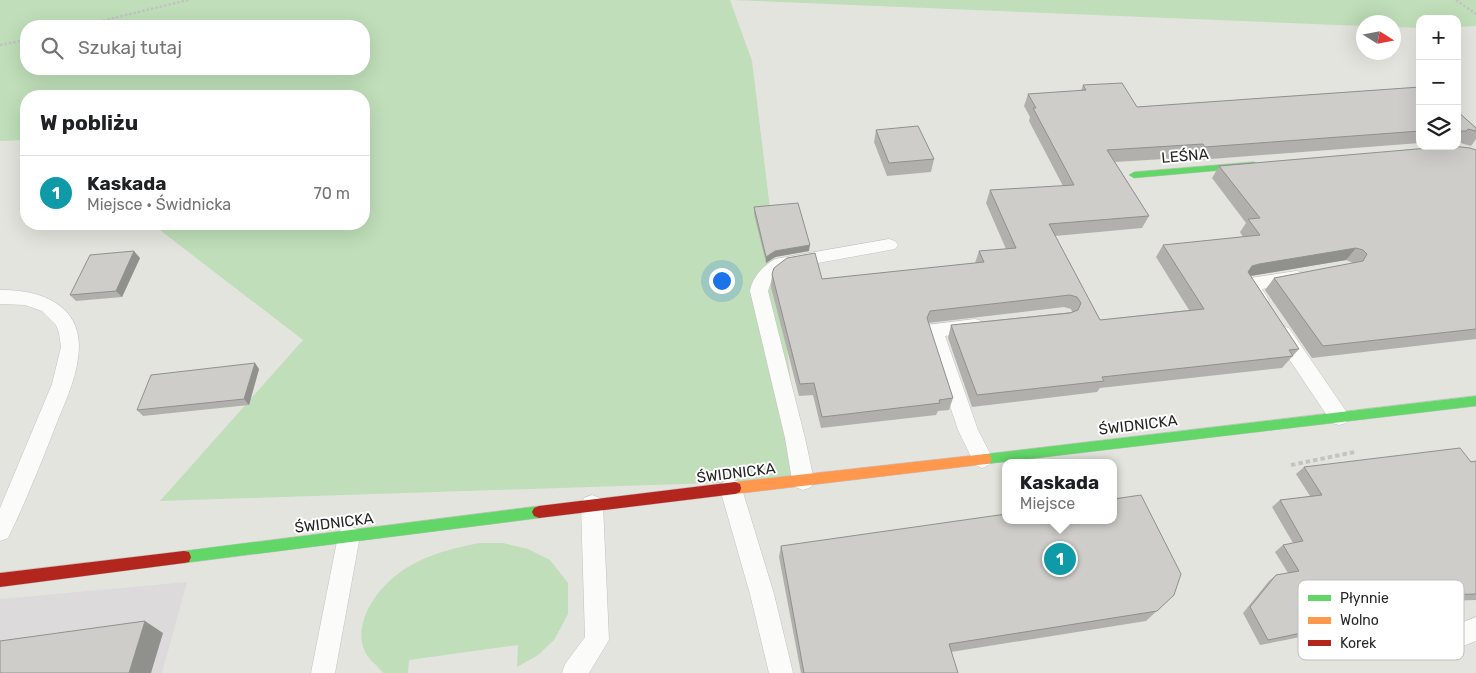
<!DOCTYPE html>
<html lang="pl">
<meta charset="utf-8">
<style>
body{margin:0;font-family:Rubik,sans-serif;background:#f6f6f6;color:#202124}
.controls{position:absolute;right:15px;top:15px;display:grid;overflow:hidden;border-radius:10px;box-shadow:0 5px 20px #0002}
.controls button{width:45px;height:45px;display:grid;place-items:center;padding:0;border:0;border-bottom:1px solid #e0e0e0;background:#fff;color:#202124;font:25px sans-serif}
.compass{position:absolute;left:1356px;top:15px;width:45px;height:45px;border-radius:50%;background:#fff;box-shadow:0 5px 20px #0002;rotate:101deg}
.you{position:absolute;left:721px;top:280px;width:18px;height:18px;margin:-12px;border:4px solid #fff;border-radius:50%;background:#1a73e8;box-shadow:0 0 0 8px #1a73e833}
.badge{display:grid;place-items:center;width:32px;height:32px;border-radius:50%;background:#696967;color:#fff;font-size:16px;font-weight:700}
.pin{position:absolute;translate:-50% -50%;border:2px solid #fff;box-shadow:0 1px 5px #0006}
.popup{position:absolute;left:1002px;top:459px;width:115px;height:65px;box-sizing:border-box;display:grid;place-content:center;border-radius:10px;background:#fff;filter:drop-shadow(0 1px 4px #0005);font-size:16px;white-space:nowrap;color:#757577}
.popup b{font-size:19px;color:#202124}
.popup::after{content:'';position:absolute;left:50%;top:100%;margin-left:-10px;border:10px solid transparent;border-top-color:#fff}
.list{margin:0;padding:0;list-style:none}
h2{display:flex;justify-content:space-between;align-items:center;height:65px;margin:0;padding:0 20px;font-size:21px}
h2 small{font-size:16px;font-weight:400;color:#757577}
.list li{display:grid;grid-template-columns:32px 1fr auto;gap:15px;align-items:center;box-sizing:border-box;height:75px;padding:0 20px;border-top:1px solid #e0e0e0}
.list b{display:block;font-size:19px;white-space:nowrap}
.list p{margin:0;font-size:16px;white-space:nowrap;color:#757577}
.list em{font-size:16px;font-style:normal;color:#757577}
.icon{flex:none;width:28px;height:28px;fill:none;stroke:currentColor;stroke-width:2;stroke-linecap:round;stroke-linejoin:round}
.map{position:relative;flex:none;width:1476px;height:673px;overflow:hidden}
.search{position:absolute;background:#fff;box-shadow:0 5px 20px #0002;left:20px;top:20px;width:350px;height:55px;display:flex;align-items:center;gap:12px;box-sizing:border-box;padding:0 18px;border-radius:20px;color:#757577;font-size:19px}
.panel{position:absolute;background:#fff;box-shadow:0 5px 20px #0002;left:20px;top:90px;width:350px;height:140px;border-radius:20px}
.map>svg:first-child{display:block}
</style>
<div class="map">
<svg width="1476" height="673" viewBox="0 0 1476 673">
<rect width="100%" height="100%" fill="#e4e4de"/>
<path fill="#dddadc" d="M187,582L162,673H0V599Z"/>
<g fill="#bfdeb9" fill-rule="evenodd">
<path d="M0,0H730L752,61L803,480L160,501L303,340L152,224H364V96H26V140L0,141ZM26,26H364V69H26Z"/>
<path d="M733,0H1476V26L1457,27V19H1420V28L1394,27V22H1364L1363,26Z"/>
<path d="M479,543H503L528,549L550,560L568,583V614L554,640L538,655L517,667L518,645L409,660L408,673C401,673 390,673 384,673C382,672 378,667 376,665C345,640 369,597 394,577C418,557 449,549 479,543Z"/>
</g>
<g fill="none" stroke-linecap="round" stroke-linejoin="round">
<defs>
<g id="lane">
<path d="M889,239L895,241L898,245L895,249L785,269L772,279L768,291L805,438L814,480L811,487L803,490L795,487L792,480L785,438L750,291C753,276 762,267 775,259Z"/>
<path d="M1296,271L1302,272L1305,277L1302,282L1262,289L1269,300L1266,305L1260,307L1254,305L1241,285L1244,280L1250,278Z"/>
<path d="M0,290C43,289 86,307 78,358C75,383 63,406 54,430C40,466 25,503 8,538L0,541V508L52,384L61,347L59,333L56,325L42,311L25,305L0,304Z"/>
<path d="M975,319L982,321L984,326L982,331L945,336L978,430L993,459L989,465L982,468L975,465L958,430L925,330L927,325Z"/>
<path d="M1282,326L1289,328L1346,411L1349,417L1346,423L1339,425L1332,423L1275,338L1273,333L1275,328Z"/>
<path d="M731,479L739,482L742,489L774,594L793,673H769L750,594L720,489L723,482Z"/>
<path d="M592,495L600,498L603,505L609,640L589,673H562L565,664L585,637L581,505L584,498Z"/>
<path d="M349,526L357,529L360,536L335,673H311L338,536L341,529Z"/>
<path d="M1476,617V641C1455,649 1419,664 1398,656L1395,647L1398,638L1407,635L1448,628Z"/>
</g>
<g id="fast">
<path d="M1254,162L1259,165L1257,167L1134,178L1129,175L1134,172Z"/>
<path d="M1476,396V406L986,464L982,463L980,459L982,455L986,454Z"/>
<path d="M539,506L544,508L546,512L544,516L539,518L184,563L179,562L177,557L179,552L184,551Z"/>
</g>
<path id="slow" d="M986,454L990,455L992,459L990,463L986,464L735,494L730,492L729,488L730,484L735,482Z"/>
<g id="jam">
<path d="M735,482L740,484L741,488L740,492L735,494L539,518L534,516L532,512L534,508L539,506Z"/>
<path d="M184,551L189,552L191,557L189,562L184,563L0,587V573Z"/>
</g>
</defs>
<use href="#lane" stroke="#c3c2c3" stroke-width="1"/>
<use href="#fast" stroke="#c3c2c3" stroke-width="1"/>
<use href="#slow" stroke="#c3c2c3" stroke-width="1"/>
<use href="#jam" stroke="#c3c2c3" stroke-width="1"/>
<g stroke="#c3c3c2" stroke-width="2.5" stroke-dasharray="2.5 2" stroke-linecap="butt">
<path d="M1456,0L1476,14"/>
<path d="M81,26L188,0"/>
<path d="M0,45L26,40"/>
</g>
<path stroke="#c3c3c2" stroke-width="4" stroke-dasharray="4.5 3" stroke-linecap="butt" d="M1291,465L1355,452"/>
<use href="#lane" fill="#fbfbfa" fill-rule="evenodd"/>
<use href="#fast" fill="#63d668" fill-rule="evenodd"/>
<use href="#slow" fill="#ff974d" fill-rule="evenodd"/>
<use href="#jam" fill="#b3261e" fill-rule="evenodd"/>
</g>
<g fill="#b1b0ad">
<path d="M1083,85L1137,107L1420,87V143L1198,160L1196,157L1115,162L1149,216L1142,228L1055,236L1100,320L1189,310L1156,257L1163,245L1243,237L1240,232L1246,223L1212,178L1219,166L1476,150V339L1312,358L1265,290L1274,278L1353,263L1346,260L1251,276L1299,349L1282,368L1100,388L1097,392L972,407L948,338L951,325L1072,312L1071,309L1064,307L928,323L953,398L949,410L938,411L936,415L821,428L813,395L799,396L771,287L772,274L822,279L975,263L979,251L1006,249L986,203L990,190L1063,186L1029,121L1030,117L1024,106L1028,94L1081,91Z"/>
<path d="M1457,111L1476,128V139L1471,146L1457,142Z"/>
<path d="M876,130L934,159L931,172L887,176L874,142Z"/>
<path d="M754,207L809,251L775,257L766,263L754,214Z"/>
<path d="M140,258L122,297L76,301L70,295Z"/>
<path d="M259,369L249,405L143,416L137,410Z"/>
<path d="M1476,461V600L1411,602L1419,612L1408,618L1328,635L1326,632L1260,645L1243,613L1269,581L1276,575L1288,573L1275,552L1283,545L1293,543L1272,507L1280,500L1310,496L1296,474L1304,467Z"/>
<path d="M781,546L1174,595L1146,621L951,652L958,673H801L779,557Z"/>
</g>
<g fill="#90908d">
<path d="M810,245L809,251L775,257L766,263V257L775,251Z"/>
<path d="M1356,248L1346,260L1250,276L1243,278L1252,266L1259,264Z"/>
<path d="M134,251L140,258L122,297L116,291Z"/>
<path d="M255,363L259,369L249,405L244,399Z"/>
<path d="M145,621L163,633L151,673H129Z"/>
</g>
<g fill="#cecdc9" stroke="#90908d">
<path d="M1122,83L1137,107L1420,87V131L1205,147L1203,144L1107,150L1149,216L1049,224L1100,320L1204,309L1163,245L1260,235L1248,219L1260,218L1219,166L1452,146L1470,148L1476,150V329L1323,346L1274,278L1363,261L1367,254L1363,250L1356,248L1259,264L1252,266L1248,272L1299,349L1289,350L1293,356L1102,377L1104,381L977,395L951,325L1070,313L1078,310L1081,303L1077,297L1070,295L930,311L927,318L953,398L939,400L940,403L822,417L814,383L800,384L772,274L774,268L787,258L815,253L822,279L984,262L979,251L1016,248L990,190L1074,185L1033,108H1036L1028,94L1086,90L1083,85Z"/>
<path d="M1457,111L1476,128V131L1468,129L1466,131H1457Z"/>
<path d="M918,126L934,159L889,163L876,130Z"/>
<path d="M798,203L810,245L775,251L766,257L754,207Z"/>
<path d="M134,251L116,291L70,295L90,255Z"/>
<path d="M255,363L244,399L137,410L151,375Z"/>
<path d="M1460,448L1471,462L1476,461V594L1407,596L1419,612L1337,629L1335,626L1268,640L1250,607L1276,575L1299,571L1283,545L1303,541L1280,500L1322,495L1304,467Z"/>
<path d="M1141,495L1181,574L1174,595L1157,611L949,644L958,673H804L781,546L1006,514V520H1114V499Z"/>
<path d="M145,621L129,673H0V641Z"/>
</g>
<g text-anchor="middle" stroke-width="4" stroke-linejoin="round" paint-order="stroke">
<g font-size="15" fill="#272727" stroke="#fff">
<text transform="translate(1185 156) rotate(-5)" y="5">LEŚNA</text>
<text transform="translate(1138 425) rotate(-7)" y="5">ŚWIDNICKA</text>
<text transform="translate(736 473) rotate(-7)" y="5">ŚWIDNICKA</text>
<text transform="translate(334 523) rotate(-7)" y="5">ŚWIDNICKA</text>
</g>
</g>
<rect x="1298" y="580" width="166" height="80" rx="8" fill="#fff" stroke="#bebebe" stroke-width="1"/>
<rect x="1308" y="595" width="23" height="6" fill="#63d668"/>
<rect x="1308" y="617" width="23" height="7" fill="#ff974d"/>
<rect x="1308" y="640" width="23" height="6" fill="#b3261e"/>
<g font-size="14" fill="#272727">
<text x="1340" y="603">Płynnie</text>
<text x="1340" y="625">Wolno</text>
<text x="1340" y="648">Korek</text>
</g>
</svg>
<div class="controls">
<button>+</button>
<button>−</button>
<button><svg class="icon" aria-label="layers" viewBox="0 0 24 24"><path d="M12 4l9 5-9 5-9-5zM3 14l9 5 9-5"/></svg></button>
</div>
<svg class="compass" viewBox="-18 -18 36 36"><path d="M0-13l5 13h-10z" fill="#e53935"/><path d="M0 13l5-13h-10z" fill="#757577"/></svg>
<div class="you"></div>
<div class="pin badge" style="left:1060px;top:559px;background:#0f9aa8">1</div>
<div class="popup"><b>Kaskada</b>Miejsce</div>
<div class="search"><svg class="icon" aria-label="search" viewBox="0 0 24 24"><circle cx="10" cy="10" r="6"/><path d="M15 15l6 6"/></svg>Szukaj tutaj</div>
<section class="panel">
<h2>W pobliżu<small></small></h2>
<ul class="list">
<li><span class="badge" style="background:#0f9aa8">1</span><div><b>Kaskada</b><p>Miejsce · Świdnicka</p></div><em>70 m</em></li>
</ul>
</section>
</div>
